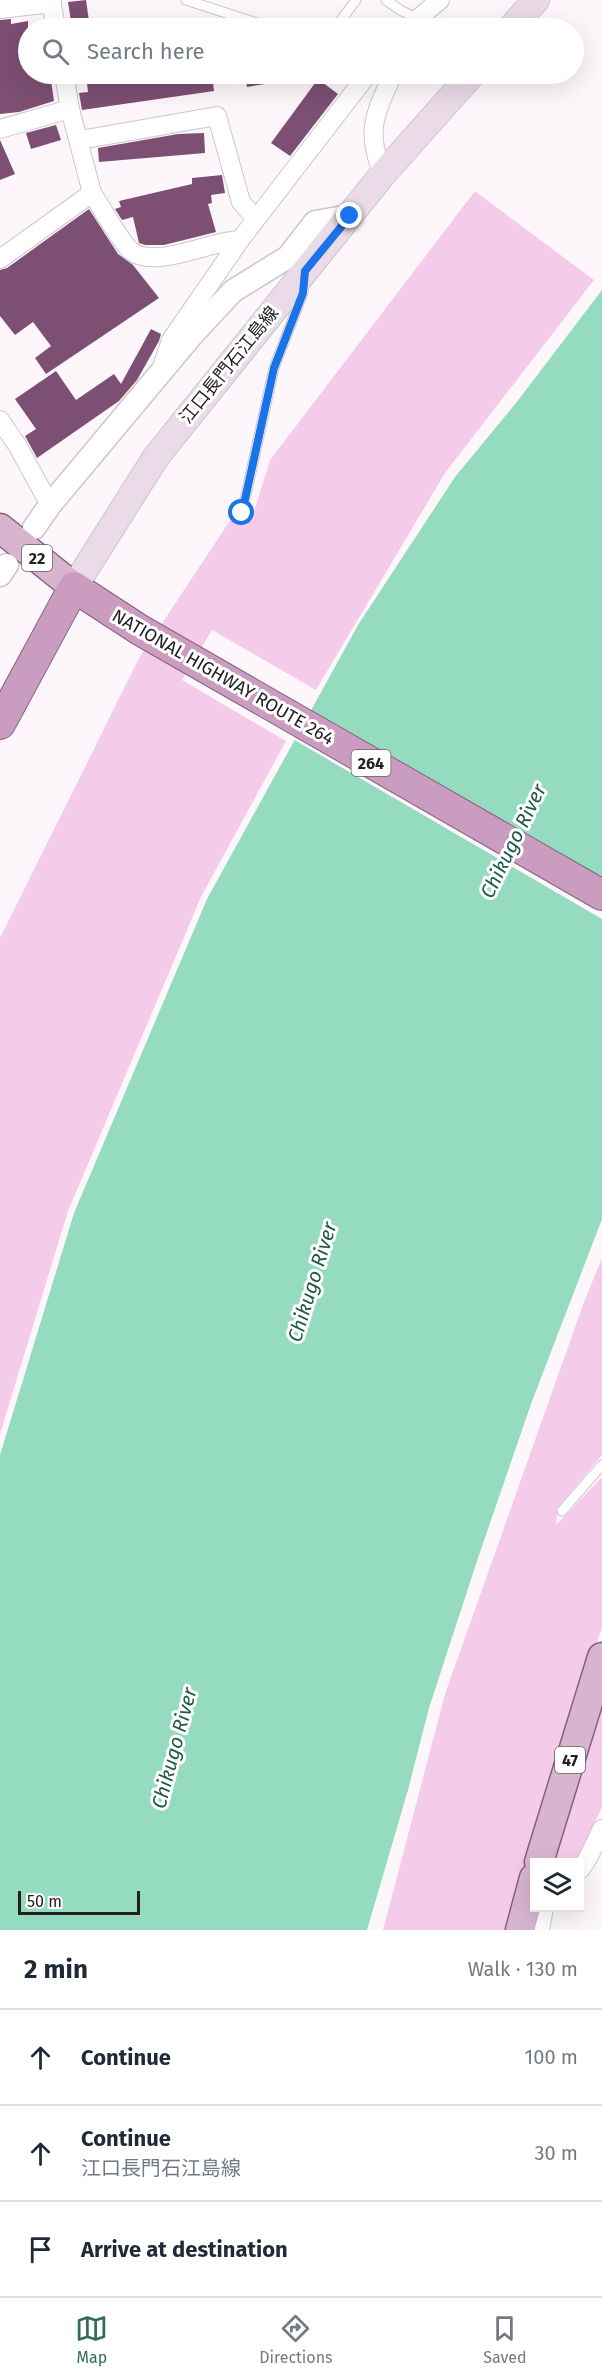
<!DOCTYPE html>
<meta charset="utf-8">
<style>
body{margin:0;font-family:"Fira Sans","Noto Sans JP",sans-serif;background:#f2f2f3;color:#1f2937}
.controls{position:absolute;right:18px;bottom:18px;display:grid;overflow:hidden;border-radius:0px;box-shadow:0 6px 24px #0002}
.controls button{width:54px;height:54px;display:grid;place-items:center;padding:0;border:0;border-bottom:2px solid #e0e1e3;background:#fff;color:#1f2937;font:30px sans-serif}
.scale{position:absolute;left:18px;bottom:15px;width:122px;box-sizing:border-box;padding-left:6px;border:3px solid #232022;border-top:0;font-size:16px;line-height:21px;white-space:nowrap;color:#232022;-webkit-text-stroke:4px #fff;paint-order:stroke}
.stop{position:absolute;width:18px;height:18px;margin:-14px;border:4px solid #1a73e8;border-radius:50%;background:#fff}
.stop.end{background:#1a73e8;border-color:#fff;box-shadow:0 2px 6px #0008}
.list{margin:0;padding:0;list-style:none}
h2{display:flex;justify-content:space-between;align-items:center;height:78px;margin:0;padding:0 24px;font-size:26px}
h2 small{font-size:20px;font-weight:400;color:#747a83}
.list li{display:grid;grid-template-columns:39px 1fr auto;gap:18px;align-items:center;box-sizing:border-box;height:96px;padding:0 24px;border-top:2px solid #e0e1e3}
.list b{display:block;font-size:22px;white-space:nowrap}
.list p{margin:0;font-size:20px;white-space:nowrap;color:#747a83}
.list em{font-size:20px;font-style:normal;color:#747a83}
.icon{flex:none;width:33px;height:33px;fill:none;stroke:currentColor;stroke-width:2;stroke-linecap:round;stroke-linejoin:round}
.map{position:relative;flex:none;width:602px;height:1930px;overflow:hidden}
.search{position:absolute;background:#fff;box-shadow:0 6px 24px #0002;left:18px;right:18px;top:18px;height:66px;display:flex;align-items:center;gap:15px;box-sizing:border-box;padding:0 21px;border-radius:33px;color:#747a83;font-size:22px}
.sheet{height:366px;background:#fff}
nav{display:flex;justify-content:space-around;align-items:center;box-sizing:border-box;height:84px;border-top:2px solid #e0e1e3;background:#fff;font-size:16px;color:#747a83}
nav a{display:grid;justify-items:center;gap:3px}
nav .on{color:#316d58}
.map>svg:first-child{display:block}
</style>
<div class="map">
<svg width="602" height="1930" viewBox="0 0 602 1930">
<rect width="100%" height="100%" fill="#fdf7fb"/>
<g fill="#f4ccea">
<path d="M475,191L594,280L445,473L316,690L212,630L182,680L286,741L201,897L68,1211L0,1434V938L139,658L231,519L253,515L270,460Z"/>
<path d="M602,1258V1455L558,1508L556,1525L602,1477V1628L552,1771L509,1930H383L445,1694L584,1302Z"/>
<path d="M602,1686V1807L577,1862H550Z"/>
</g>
<path fill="#95dbc0" d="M602,290V1219L531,1404L478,1558L429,1708L408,1790L367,1930H0V1455L74,1213L207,899L358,625L455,477L516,403Z"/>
<path fill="#fdf7fb" d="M305,714L602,886V919L291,738Z"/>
<g fill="#7d4f73">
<path d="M86,0L90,28H72L68,2Z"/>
<path d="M11,19V24L28,21V74H50L54,101L19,112L0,114V20Z"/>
<path d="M86,74H152V79L177,74H212L214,91L82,110L79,93L88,92Z"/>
<path d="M245,74H283L284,81L247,87Z"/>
<path d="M318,79L338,94L290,156L271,143Z"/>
<path d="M56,125L61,140L31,149L26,133Z"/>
<path d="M204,133L205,153L99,162L98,148L178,134Z"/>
<path d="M0,140L15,174L0,180Z"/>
<path d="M222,175L225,193L211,195L212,203L208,204L216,232L164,245H145L139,243L133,217L122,220L115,209L121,207L119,201L192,184V178Z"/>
<path d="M89,209L118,254L133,265L159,298L46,374L35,358L51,346L33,322L15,335L0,316V270L7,268Z"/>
<path d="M151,329L161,334L159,341L137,380L119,401L37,458L25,436L36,429L15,399L56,371L76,400L114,374L121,384Z"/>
</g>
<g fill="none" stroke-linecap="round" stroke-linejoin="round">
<defs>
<g id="service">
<path d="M186,0L272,28"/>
<path d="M386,0L400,10L419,19"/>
<path d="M335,28L356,0"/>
<path d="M242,513L274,368L303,293L304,285"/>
<path d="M562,1511L602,1465"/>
</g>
<g id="minor">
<path d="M51,0L56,28"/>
<path d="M0,9L52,3"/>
<path d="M407,28L440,0"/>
<path d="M0,129L70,109"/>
<path d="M80,140L217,116L241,202L256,219"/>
<path d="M383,174C365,131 375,114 393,74"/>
<path d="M92,193C100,205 122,244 131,251C155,270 212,240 240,240"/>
<path d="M0,259L92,193L70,109L64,74"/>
<path d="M162,367L171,340L240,240L368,74"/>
<path d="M0,420L17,445L50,505"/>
<path d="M580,1870L588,1858L602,1829"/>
<path d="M540,1930L544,1908"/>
</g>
<g id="tertiary">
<path d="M34,528L50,505L192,335L233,291L288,257L315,222L350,216"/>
<path d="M0,575L7,565"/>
</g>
<g id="secondary">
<path d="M511,28L536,0"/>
<path d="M74,587L156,457L383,174L472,74"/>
</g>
<g id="primary">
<path d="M0,528L74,587"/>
<path d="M539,1862L602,1657"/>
<path d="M520,1930L534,1878"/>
</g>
<path id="trunk" d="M0,724L74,587L140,630L602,895"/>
</defs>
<use href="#service" stroke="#ccc6cb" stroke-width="11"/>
<use href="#minor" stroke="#ccc6cb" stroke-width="20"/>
<use href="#tertiary" stroke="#ccc6cb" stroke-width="25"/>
<use href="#secondary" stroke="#ccc6cb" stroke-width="28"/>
<use href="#primary" stroke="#86607e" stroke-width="31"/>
<use href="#trunk" stroke="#86607e" stroke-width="32"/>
<use href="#service" stroke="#fff" stroke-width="9"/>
<use href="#minor" stroke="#fff" stroke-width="18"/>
<use href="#tertiary" stroke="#fff" stroke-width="22"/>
<use href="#secondary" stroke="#ebdae7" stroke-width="26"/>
<use href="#primary" stroke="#d7b5cf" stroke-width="28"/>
<use href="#trunk" stroke="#ca9cbf" stroke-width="30"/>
</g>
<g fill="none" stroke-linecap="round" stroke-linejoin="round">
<path stroke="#1a73e8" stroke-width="8" d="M242,513L274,368L303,293L305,271L350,216"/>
</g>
<g text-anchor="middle" stroke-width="6" stroke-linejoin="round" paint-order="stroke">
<g fill="#fff" stroke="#656364" stroke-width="1.5">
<rect x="22" y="545" width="30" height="26" rx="4.5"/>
<rect x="351.5" y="750" width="39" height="26" rx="4.5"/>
<rect x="555" y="1747" width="30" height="26" rx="4.5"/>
</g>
<g font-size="16" font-weight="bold" fill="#232022">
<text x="37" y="564">22</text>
<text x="371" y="769">264</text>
<text x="570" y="1766">47</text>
</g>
<g font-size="18" fill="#232022" stroke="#fff">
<text transform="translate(229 365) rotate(-51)" y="6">江口長門石江島線</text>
<text transform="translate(223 677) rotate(30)" y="6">NATIONAL HIGHWAY ROUTE 264</text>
</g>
<g font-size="20" font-style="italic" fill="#215946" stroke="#fff">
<text transform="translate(513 841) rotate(-64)" y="7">Chikugo River</text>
<text transform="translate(312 1282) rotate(-73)" y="7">Chikugo River</text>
<text transform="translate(174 1748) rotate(-75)" y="7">Chikugo River</text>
</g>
</g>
</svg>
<div class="controls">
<button><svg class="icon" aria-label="layers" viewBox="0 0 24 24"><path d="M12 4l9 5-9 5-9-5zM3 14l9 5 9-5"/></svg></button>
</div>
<div class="scale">50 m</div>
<div class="stop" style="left:242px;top:513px"></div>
<div class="stop end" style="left:350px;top:216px"></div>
<div class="search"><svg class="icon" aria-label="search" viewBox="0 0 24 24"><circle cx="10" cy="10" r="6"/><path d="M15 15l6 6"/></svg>Search here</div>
</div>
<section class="sheet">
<h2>2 min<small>Walk · 130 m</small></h2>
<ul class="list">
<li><svg class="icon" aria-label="ahead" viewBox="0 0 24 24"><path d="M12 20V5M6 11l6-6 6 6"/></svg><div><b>Continue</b></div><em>100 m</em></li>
<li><svg class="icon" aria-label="ahead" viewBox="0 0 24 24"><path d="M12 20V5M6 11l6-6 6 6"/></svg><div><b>Continue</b><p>江口長門石江島線</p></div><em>30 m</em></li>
<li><svg class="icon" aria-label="arrive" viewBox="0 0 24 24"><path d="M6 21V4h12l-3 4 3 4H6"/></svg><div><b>Arrive at destination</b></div></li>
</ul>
</section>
<nav>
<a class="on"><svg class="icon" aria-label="map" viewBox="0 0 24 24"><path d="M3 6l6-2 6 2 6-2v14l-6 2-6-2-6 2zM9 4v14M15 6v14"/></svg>Map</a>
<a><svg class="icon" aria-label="directions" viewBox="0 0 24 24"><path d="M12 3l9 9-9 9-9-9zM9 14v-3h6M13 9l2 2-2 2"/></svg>Directions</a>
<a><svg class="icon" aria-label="saved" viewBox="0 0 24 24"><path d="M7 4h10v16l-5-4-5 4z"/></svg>Saved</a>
</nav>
